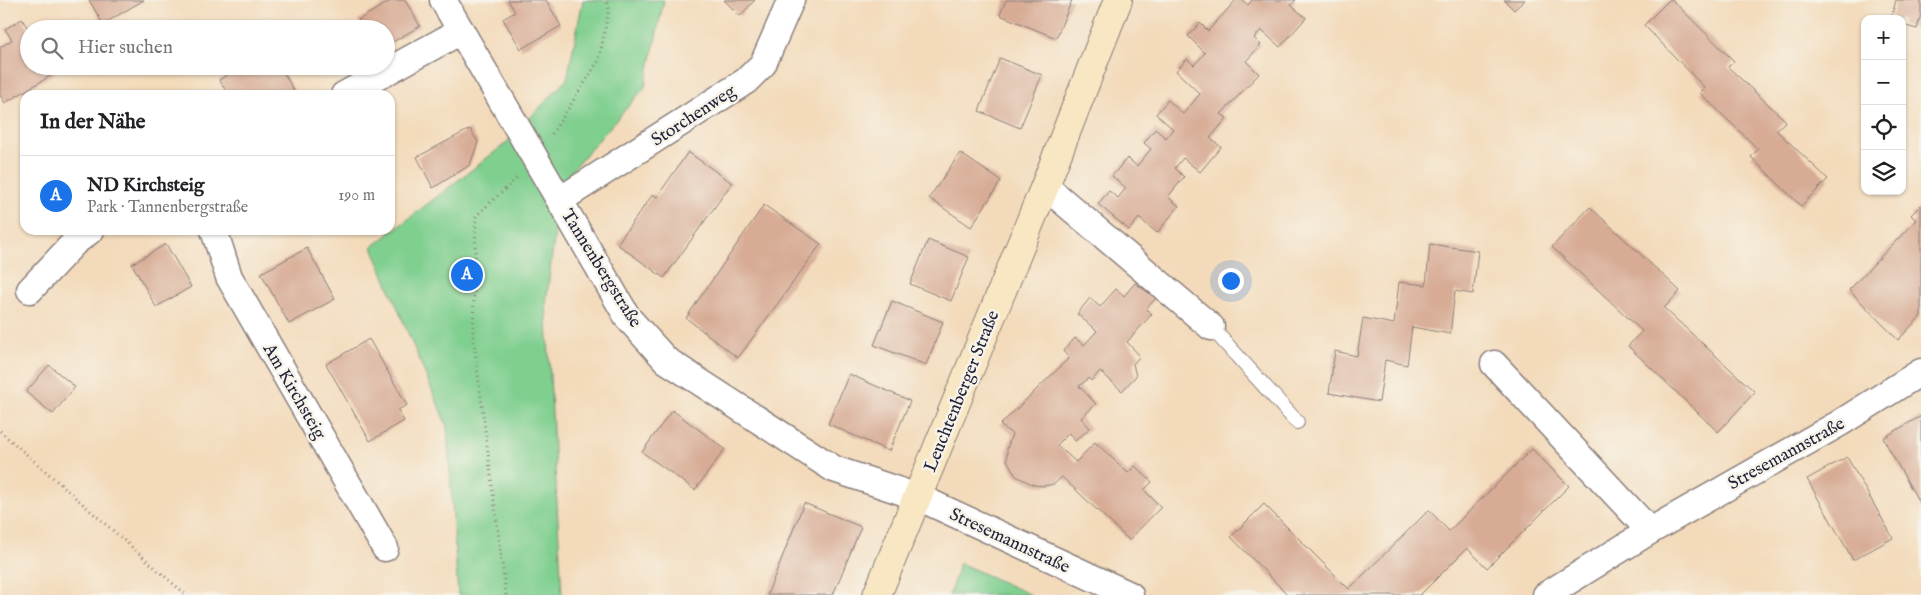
<!DOCTYPE html>
<html lang="de">
<meta charset="utf-8">
<style>
body{margin:0;font-family:"IM FELL English",serif;background:#f2f2f2;color:#202124}
.controls{position:absolute;right:15px;top:15px;display:grid;overflow:hidden;border-radius:10px;box-shadow:0 1px 4px #0004}
.controls button{width:45px;height:45px;display:grid;place-items:center;padding:0;border:0;border-bottom:1px solid #e0e0e0;background:#fff;color:#202124;font:25px sans-serif}
.you{position:absolute;left:1230px;top:280px;width:18px;height:18px;margin:-12px;border:4px solid #fff;border-radius:50%;background:#1a73e8;box-shadow:0 0 0 8px #1a73e833}
.badge{display:grid;place-items:center;width:32px;height:32px;border-radius:50%;background:#1a73e8;color:#fff;font-size:16px;font-weight:700}
.pin{position:absolute;translate:-50% -50%;border:2px solid #fff;box-shadow:0 1px 5px #0006}
.list{margin:0;padding:0;list-style:none}
h2{display:flex;justify-content:space-between;align-items:center;height:65px;margin:0;padding:0 20px;font-size:21px}
h2 small{font-size:16px;font-weight:400;color:#757577}
.list li{display:grid;grid-template-columns:32px 1fr auto;gap:15px;align-items:center;box-sizing:border-box;height:80px;padding:0 20px;border-top:1px solid #e0e0e0}
.list b{display:block;font-size:19px;white-space:nowrap}
.list p{margin:0;font-size:16px;white-space:nowrap;color:#757577}
.list em{font-size:16px;font-style:normal;color:#757577}
.icon{flex:none;width:28px;height:28px;fill:none;stroke:currentColor;stroke-width:2;stroke-linecap:round;stroke-linejoin:round}
.map{position:relative;flex:none;width:1921px;height:595px;overflow:hidden}
.search{position:absolute;background:#fff;box-shadow:0 1px 4px #0004;left:20px;top:20px;width:375px;height:55px;display:flex;align-items:center;gap:12px;box-sizing:border-box;padding:0 18px;border-radius:28px;color:#757577;font-size:19px}
.panel{position:absolute;background:#fff;box-shadow:0 1px 4px #0004;left:20px;top:90px;width:375px;height:145px;border-radius:15px}
.map>svg:first-child{display:block}
</style>
<div class="map">
<svg width="1921" height="595" viewBox="0 0 1921 595">
<rect width="100%" height="100%" fill="#f7f3e8"/>
<filter id="ink" filterUnits="userSpaceOnUse"><feTurbulence type="fractalNoise" baseFrequency=".02" numOctaves="2"/><feDisplacementMap in="SourceGraphic" scale="10" xChannelSelector="R" yChannelSelector="G"/><feConvolveMatrix kernelMatrix="1 2 1 2 8 2 1 2 1" color-interpolation-filters="sRGB"/></filter>
<filter id="wash" filterUnits="userSpaceOnUse"><feTurbulence type="fractalNoise" baseFrequency=".0096" numOctaves="4" result="noise"/><feDisplacementMap in="SourceGraphic" scale="20" xChannelSelector="R" yChannelSelector="G"/><feGaussianBlur stdDeviation="1.12" result="paint"/><feColorMatrix in="noise" values="0 0 0 0 0 0 0 0 0 0 0 0 0 0 0 0 0 1.4 0 .05"/><feComposite in="paint" operator="in"/></filter>
<g filter="url(#wash)">
<rect width="100%" height="100%" fill="#f3daba"/>
<g fill="#7fcf8f" stroke="#507865">
<path d="M583,0H664L645,87L561,183L546,303L562,595H458L447,426L372,247L505,144L567,79Z"/>
<path d="M960,563L1031,595H949Z"/>
</g>
<g id="blocks">
<g fill="#d7ab94">
<path d="M89,0H144L103,24Z"/>
<path d="M392,0H405L420,26L386,46V29H363L358,20Z"/>
<path d="M508,0H546L561,26L521,49L503,19L515,12Z"/>
<path d="M724,0H755L740,16Z"/>
<path d="M1006,0H1072L1056,38L1000,15Z"/>
<path d="M1236,0H1242L1248,5L1252,0H1296L1291,5L1306,18L1280,47L1261,30L1254,38L1261,45L1246,61L1259,74L1221,114L1227,118L1210,138L1221,147L1200,172L1183,158L1175,168L1184,177L1168,197L1179,206L1157,233L1139,218L1129,230L1098,204L1109,191L1118,198L1126,188L1112,176L1127,158L1137,166L1151,149L1144,143L1155,129L1166,138L1173,129L1156,114L1168,100L1183,114L1200,94L1176,71L1187,59L1194,65L1205,53L1188,36L1200,23L1208,31Z"/>
<path d="M1504,0H1525L1514,10Z"/>
<path d="M1669,0H1672L1734,61L1728,67L1786,121L1776,130L1828,179L1801,206L1751,157L1758,149L1700,93L1705,88L1644,25Z"/>
<path d="M1896,0H1921V14L1917,29L1902,25V19H1891Z"/>
<path d="M22,19L29,30V66H51L55,73L5,103L0,95V47L12,40L5,29Z"/>
<path d="M1000,58L1042,75L1020,128L979,111Z"/>
<path d="M242,66H280L296,94L229,95L219,80Z"/>
<path d="M470,129L478,142L470,165L433,188L417,157Z"/>
<path d="M688,152L732,183L664,278L617,244L653,194L657,197Z"/>
<path d="M960,153L1001,181L971,227L929,198Z"/>
<path d="M764,205L821,244L738,358L686,318Z"/>
<path d="M1921,205V316L1898,340L1849,290L1916,220L1911,215Z"/>
<path d="M1590,207L1680,291L1664,308L1755,392L1718,432L1628,346L1642,331L1552,247Z"/>
<path d="M928,240L969,257L951,301L910,284Z"/>
<path d="M166,244L191,287L156,307L132,264Z"/>
<path d="M1430,244L1478,251L1473,294L1455,291L1450,334L1412,327L1407,365L1385,360L1379,402L1329,393L1335,351L1357,356L1363,318L1394,324L1399,282L1426,285Z"/>
<path d="M307,248L335,299L289,324L261,273Z"/>
<path d="M1135,283L1156,298L1146,309L1152,314L1127,342L1140,356L1133,364L1136,376L1122,391L1100,371L1091,381L1089,378L1079,386L1096,404L1081,418L1090,428L1075,441L1069,433L1057,445L1076,462L1095,442L1128,473L1135,466L1152,482L1144,490L1161,507L1129,540L1062,477L1054,484L1044,486L1034,485L1016,476L1007,460V449L1012,434L1000,425L1069,358L1063,351L1075,338L1084,345L1097,331L1077,314L1090,298L1100,307L1116,289L1124,296Z"/>
<path d="M892,301L943,322L926,365L874,345Z"/>
<path d="M369,339L407,405L398,410L404,421L370,441L326,364Z"/>
<path d="M49,365L75,387L53,414L26,392Z"/>
<path d="M849,374L910,401L889,451L828,424Z"/>
<path d="M672,410L725,449L695,490L642,452Z"/>
<path d="M1921,416V506L1883,438Z"/>
<path d="M1532,449L1569,486L1487,568L1467,548L1420,595H1288L1231,537L1264,504L1349,589L1429,510L1449,531Z"/>
<path d="M1847,457L1893,538L1853,560L1807,479Z"/>
<path d="M804,503L861,527L833,595H767Z"/>
</g>
</g>
</g>
<g filter="url(#ink)">
<use href="#blocks" fill-opacity="0" stroke="#8a7e7a" stroke-width="1"/>
<g fill="none" stroke-linecap="round" stroke-linejoin="round">
<defs>
<path id="lane" d="M1211,327L1297,422"/>
<g id="street">
<path d="M443,0L628,318L666,360L834,469L918,497L1130,595"/>
<path d="M344,95L461,31"/>
<path d="M1045,186L1211,327"/>
<path d="M560,200L746,81L763,64L791,0"/>
<path d="M214,230L229,277L385,548"/>
<path d="M30,290L74,243L91,230"/>
<path d="M1494,364L1650,531"/>
<path d="M1546,595L1650,531L1840,423L1921,372"/>
</g>
<path id="secondary" d="M877,595L1045,186L1118,0"/>
</defs>
<use href="#lane" stroke="#8a7e7a" stroke-width="16"/>
<use href="#street" stroke="#8a7e7a" stroke-width="29"/>
<use href="#secondary" stroke="#8a7e7a" stroke-width="30"/>
<g stroke="#8a7e7a" stroke-width="3" stroke-dasharray="1 4" stroke-linecap="butt">
<path d="M552,134L599,60L609,9L607,0"/>
<path d="M0,431L186,595"/>
<path d="M506,595L473,334L476,216L517,178"/>
</g>
<use href="#lane" stroke="#fff" stroke-width="14"/>
<use href="#street" stroke="#fff" stroke-width="26"/>
<use href="#secondary" stroke="#f9e7c3" stroke-width="28"/>
</g>
</g>
<g text-anchor="middle" stroke-width="5" stroke-linejoin="round" paint-order="stroke">
<g font-size="18" fill="#22223b" stroke="#f7f3e8">
<text transform="translate(693 115) rotate(-33)" y="6">Storchenweg</text>
<text transform="translate(602 268) rotate(58)" y="6">Tannenbergstraße</text>
<text transform="translate(295 391) rotate(60)" y="6">Am Kirchsteig</text>
<text transform="translate(961 391) rotate(-68)" y="6">Leuchtenberger Straße</text>
<text transform="translate(1786 453) rotate(-29)" y="6">Stresemannstraße</text>
<text transform="translate(1010 540) rotate(25)" y="6">Stresemannstraße</text>
</g>
</g>
</svg>
<div class="controls">
<button>+</button>
<button>−</button>
<button><svg class="icon" aria-label="locate" viewBox="0 0 24 24"><circle cx="12" cy="12" r="6"/><path d="M12 2v4M12 18v4M2 12h4M18 12h4"/></svg></button>
<button><svg class="icon" aria-label="layers" viewBox="0 0 24 24"><path d="M12 4l9 5-9 5-9-5zM3 14l9 5 9-5"/></svg></button>
</div>
<div class="you"></div>
<div class="pin badge" style="left:467px;top:275px">A</div>
<div class="search"><svg class="icon" aria-label="search" viewBox="0 0 24 24"><circle cx="10" cy="10" r="6"/><path d="M15 15l6 6"/></svg>Hier suchen</div>
<section class="panel">
<h2>In der Nähe<small></small></h2>
<ul class="list">
<li><span class="badge">A</span><div><b>ND Kirchsteig</b><p>Park · Tannenbergstraße</p></div><em>190 m</em></li>
</ul>
</section>
</div>
